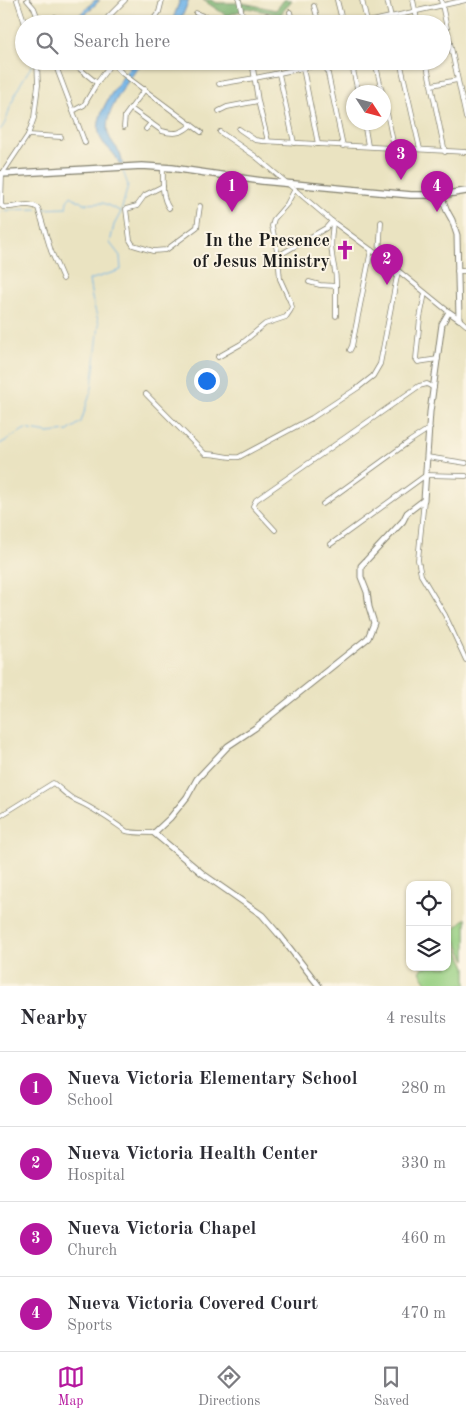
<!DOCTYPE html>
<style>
body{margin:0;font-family:"Old Standard TT",serif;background:#f7f7f7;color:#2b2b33}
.controls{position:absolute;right:15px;bottom:15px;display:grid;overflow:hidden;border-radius:10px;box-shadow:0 1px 4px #0004}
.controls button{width:45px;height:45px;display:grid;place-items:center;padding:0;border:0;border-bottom:1px solid #e1e1e2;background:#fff;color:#2b2b33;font:25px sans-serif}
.compass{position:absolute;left:346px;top:85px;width:45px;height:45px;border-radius:50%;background:#fff;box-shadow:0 1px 4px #0004;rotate:126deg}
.you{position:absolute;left:206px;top:380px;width:18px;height:18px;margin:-12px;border:4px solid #fff;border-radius:50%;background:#1a73e8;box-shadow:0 0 0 8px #1a73e833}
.badge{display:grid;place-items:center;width:32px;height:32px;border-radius:50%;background:#b5179e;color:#fff;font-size:16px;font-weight:700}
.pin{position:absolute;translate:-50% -41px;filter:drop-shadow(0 1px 2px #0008)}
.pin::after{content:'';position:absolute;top:26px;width:18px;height:15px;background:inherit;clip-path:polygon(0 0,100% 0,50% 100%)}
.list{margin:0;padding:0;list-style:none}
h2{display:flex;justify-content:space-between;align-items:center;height:65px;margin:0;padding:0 20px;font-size:21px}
h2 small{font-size:16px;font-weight:400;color:#7c7c81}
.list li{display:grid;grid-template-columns:32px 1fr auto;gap:15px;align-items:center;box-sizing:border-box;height:75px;padding:0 20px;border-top:1px solid #e1e1e2}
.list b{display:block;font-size:19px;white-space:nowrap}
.list p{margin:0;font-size:16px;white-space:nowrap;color:#7c7c81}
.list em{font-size:16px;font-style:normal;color:#7c7c81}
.icon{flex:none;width:28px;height:28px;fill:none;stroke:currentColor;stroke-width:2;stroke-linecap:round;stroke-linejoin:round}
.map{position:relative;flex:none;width:466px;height:986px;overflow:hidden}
.search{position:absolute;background:#fff;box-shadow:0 1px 4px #0004;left:15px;right:15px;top:15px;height:55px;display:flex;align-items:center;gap:12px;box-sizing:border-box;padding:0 18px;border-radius:28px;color:#7c7c81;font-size:19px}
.sheet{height:365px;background:#fff}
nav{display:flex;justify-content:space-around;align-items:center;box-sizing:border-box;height:70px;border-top:1px solid #e1e1e2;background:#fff;font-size:14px;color:#7c7c81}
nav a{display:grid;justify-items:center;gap:2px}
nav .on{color:#b5179e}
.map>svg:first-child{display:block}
</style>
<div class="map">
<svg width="466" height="986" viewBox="0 0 466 986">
<rect width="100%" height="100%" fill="#fcf5e5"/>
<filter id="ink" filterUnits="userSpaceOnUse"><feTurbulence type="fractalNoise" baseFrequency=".02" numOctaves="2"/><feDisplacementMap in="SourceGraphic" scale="10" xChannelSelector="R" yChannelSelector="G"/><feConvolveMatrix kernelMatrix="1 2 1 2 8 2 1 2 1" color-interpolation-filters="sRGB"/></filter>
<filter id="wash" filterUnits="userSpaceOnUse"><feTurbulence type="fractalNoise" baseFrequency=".0096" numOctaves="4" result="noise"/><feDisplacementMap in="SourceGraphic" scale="20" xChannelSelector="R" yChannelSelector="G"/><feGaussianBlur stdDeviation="1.12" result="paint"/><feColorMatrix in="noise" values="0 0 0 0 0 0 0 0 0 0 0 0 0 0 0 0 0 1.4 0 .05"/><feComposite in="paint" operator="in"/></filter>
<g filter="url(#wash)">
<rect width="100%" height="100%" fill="#eae3c1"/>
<g fill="#98d083" stroke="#5a7650">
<path d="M466,918V960L451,931Z"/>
<path d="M450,932L466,967V986H429L420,972L423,967H447V936Z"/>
</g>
<path fill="#7ab271" stroke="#4b6746" d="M203,0H211L217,3H243L276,10L284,0H292L280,15L247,8L227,16Z"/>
<g fill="#72b4e7" stroke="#476882">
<path d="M95,0H100L76,24H70Z"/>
<path d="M180,0H189L179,24H171Z"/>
<path d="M134,61H143C131,77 102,113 108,133C110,141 116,146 120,153C121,157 122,161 123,165L119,164C116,152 106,149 101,139C89,116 122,80 134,61Z"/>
</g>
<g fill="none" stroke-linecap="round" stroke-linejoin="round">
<g stroke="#72b4e7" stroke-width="1">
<path d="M0,130C7,123 8,113 11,104C17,90 25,74 35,62"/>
<path d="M41,209L66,208L67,201L71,196L84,204L103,203L120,211"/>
<path d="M0,212L10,210L37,209"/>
<path d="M0,444L25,429L48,433L68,431L81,422L92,388L99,324L92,298L89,280L121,270L120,256L110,243L114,225L121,212L128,185L122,168"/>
</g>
</g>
</g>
<g filter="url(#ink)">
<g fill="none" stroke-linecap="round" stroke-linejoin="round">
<defs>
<g id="minor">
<path d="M17,0L25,24"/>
<path d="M27,0L34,8L40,24"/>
<path d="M239,0L244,24"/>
<path d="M337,0L343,24"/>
<path d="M362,0L367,22"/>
<path d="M387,0L391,17"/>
<path d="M413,0L418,24"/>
<path d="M441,0L466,118"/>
<path d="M314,6L319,24"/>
<path d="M290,12L293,24"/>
<path d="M196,13L208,18L212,24"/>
<path d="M267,15V24"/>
<path d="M51,24L55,17"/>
<path d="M112,24L108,17L125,0"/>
<path d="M150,24L159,12L162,0"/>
<path d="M359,24L466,0"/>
<path d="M37,61L38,85L34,118L28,135L2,174L1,205L3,207C14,209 27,201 38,208L51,251L63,279"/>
<path d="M54,61L85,143"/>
<path d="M70,61L97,83"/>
<path d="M110,61L123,74L201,132"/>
<path d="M197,61L199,63"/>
<path d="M252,61L258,101L268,141"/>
<path d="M351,61L358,92"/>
<path d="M375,61L382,92"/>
<path d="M400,61L420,149"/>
<path d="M426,61L445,152"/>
<path d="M326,64L343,146"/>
<path d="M303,68L318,144"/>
<path d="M279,74L294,143"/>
<path d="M219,84L255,78L337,61"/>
<path d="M432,85L457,80"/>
<path d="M384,98L394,147"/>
<path d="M130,108L162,131C175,135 183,133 192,124"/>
<path d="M73,111L84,105L97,83L113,61"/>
<path d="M219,111L227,107L258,101"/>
<path d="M364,122L368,146"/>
<path d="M124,127L125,116L145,89"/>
<path d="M146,129L151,123"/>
<path d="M239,129L255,140L262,141L466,152"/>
<path d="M220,132L255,156L333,222L385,260L449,312"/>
<path d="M28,135L61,137"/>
<path d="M163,167C163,181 161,197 169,208"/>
<path d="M163,186L145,195L137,206L126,209L130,240L133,245L153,251L166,250L197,227L200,206"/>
<path d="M333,222C332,233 330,243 332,254C333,267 337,272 336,286"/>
<path d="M379,255L381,222"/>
<path d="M278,256L326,228L332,221"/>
<path d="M457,271H466"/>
<path d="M309,282L320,285L336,286V316"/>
<path d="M425,293L420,318L416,359L418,362L438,359"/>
<path d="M459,319L466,325"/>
<path d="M350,350L352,346L371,250"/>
<path d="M218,357L241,344L265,324L286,317L290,311L292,307L290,301L280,279L278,256L272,226L274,219L287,204L295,189"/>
<path d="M146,394L205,454C217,453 227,459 239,457L312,418L359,387L373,376L380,364L398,271"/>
<path d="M427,457L466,463"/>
<path d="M424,500L418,560L421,575L445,615L466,660"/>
<path d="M323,504L410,441L430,428"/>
<path d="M275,530L253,506L256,500L419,386L427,384L434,388"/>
<path d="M331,544L426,475L466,476"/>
<path d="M0,816L53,783C60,788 68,797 75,800C94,808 110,820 126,831C131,833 147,833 154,833"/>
</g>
<g id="tertiary">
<path d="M441,195L447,211L452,220L457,235L459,319"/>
<path d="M319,986L281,937L262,915L203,874L154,833L170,818L187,797L197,779L228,746L255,728L368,638L374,623L369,607L367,592L361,577V566L403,521L407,513L424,500L430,412L442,324L449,312L459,319"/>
</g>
<path id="secondary" d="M0,174L142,166L172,168L262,181L411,195H441L466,191"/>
</defs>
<use href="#minor" stroke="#83806e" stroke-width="5.5"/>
<use href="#tertiary" stroke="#83806e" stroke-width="7"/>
<use href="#secondary" stroke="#83806e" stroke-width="8"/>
<use href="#minor" stroke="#fff" stroke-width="4"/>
<use href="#tertiary" stroke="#fff" stroke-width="5"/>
<use href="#secondary" stroke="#fff" stroke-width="5.5"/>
</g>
</g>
<defs>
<symbol id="church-bare" viewBox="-9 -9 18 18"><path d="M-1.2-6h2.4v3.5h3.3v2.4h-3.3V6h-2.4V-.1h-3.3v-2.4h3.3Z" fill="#b5179e" stroke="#fcf5e5" stroke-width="2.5" paint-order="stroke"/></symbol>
</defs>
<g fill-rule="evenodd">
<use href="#church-bare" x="331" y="236" width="28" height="28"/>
</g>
<g text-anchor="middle" stroke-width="4" stroke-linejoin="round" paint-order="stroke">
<g font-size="18" font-weight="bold" fill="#1c1c1c" stroke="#fcf5e5" text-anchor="end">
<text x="330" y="246">In the Presence<tspan x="330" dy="21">of Jesus Ministry</tspan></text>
</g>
</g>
</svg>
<div class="controls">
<button><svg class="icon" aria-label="locate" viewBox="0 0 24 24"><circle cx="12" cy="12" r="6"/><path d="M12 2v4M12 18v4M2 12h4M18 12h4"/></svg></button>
<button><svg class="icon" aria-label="layers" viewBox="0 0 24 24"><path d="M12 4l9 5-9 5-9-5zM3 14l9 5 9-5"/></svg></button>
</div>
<svg class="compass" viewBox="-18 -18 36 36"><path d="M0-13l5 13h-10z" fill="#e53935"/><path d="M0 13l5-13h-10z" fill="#7c7c81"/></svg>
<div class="you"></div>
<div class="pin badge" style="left:232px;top:212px">1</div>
<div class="pin badge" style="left:387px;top:285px">2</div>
<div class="pin badge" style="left:401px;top:180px">3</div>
<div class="pin badge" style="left:437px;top:212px">4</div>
<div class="search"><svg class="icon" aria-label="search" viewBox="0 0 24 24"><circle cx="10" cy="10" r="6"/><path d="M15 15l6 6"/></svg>Search here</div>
</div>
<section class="sheet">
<h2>Nearby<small>4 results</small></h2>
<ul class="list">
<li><span class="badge">1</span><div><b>Nueva Victoria Elementary School</b><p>School</p></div><em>280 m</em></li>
<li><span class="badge">2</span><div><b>Nueva Victoria Health Center</b><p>Hospital</p></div><em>330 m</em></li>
<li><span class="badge">3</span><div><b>Nueva Victoria Chapel</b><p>Church</p></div><em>460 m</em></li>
<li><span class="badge">4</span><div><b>Nueva Victoria Covered Court</b><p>Sports</p></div><em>470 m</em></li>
</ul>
</section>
<nav>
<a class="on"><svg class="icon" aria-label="map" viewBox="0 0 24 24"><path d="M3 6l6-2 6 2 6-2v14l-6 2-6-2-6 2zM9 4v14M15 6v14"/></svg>Map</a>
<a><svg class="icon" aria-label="directions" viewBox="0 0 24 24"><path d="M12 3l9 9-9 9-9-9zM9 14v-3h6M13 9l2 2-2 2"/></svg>Directions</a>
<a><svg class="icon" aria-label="saved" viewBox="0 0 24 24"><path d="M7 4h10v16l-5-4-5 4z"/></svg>Saved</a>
</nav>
